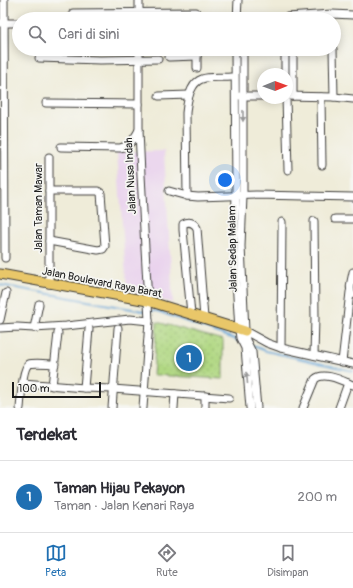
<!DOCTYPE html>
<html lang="id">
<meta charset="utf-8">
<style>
body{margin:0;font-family:Pangolin,sans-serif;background:#f2f2f3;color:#2b2b33}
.compass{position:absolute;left:257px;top:68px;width:36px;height:36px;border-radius:50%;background:#fff;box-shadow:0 2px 10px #0003;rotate:89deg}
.scale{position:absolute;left:12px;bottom:10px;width:89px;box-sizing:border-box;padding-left:4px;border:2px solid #1c1c1c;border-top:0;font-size:11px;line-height:14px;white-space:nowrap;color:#1c1c1c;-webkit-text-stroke:3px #f6f6f2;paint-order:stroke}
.you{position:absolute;left:225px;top:180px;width:14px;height:14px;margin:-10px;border:3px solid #fff;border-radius:50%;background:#1a73e8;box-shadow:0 0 0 6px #1a73e833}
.badge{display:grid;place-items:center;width:26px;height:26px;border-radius:50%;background:#1f6fb2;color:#fff;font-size:13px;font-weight:700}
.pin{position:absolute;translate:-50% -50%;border:2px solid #fff;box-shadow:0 1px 4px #0006}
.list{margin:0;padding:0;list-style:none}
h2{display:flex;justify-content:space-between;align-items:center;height:52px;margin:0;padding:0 16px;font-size:17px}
h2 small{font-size:13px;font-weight:400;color:#7c7c81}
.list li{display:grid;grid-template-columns:26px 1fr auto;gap:12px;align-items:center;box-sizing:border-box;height:72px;padding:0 16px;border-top:1px solid #e1e1e2}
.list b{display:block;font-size:15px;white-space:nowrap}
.list p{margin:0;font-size:13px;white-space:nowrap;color:#7c7c81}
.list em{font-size:13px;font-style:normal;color:#7c7c81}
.icon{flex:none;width:22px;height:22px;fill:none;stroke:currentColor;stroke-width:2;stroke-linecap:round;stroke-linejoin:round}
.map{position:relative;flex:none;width:353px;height:408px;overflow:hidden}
.search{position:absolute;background:#fff;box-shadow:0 2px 10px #0003;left:12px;right:12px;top:12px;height:44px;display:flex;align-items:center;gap:10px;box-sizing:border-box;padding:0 14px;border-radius:22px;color:#7c7c81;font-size:15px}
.sheet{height:124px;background:#fff}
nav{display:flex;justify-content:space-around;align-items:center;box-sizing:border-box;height:56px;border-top:1px solid #e1e1e2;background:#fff;font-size:11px;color:#7c7c81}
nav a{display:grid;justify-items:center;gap:2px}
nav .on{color:#1f6fb2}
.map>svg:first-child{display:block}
</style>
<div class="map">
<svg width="353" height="408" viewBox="0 0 353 408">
<defs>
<pattern id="park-dots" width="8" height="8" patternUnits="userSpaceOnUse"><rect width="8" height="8" fill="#b1d883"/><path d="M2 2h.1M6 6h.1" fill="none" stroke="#98b971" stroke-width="1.8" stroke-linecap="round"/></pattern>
</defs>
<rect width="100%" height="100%" fill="#f6f6f2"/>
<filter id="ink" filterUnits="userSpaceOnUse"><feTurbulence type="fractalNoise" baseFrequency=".025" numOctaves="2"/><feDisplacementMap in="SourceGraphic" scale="8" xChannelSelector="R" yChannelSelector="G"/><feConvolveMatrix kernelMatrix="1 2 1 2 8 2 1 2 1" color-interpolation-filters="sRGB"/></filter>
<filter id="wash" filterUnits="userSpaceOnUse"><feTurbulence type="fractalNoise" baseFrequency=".012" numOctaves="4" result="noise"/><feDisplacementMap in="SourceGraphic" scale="16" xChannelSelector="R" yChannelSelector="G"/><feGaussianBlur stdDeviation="0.9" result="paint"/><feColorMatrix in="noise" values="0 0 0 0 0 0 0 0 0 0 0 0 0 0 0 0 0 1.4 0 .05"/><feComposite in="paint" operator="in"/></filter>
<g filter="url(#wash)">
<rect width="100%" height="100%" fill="#efecd9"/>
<path fill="#e9d2ed" d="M164,151L173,303L127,291L117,152Z"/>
<path fill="url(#park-dots)" stroke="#667a50" d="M157,322L223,340V379L153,375Z"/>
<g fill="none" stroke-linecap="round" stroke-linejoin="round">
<g stroke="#61a2d4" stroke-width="2">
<path d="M0,285L143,311H157L240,341"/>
<path d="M251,345L266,351L353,371"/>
</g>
</g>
</g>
<g filter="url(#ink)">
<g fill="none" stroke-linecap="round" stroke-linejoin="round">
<defs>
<g id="minor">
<path d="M4,0L5,258"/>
<path d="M139,0V19"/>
<path d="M73,13L196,12"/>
<path d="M237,19L238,0"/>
<path d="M285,19L287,17L332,14L353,15"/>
<path d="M0,23H19"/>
<path d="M139,49V130L141,175L149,321L143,408"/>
<path d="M235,49L236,196L234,246L239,330L240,338L245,348L250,408"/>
<path d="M243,49V196L241,246L245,331L246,340L252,352L257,408"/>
<path d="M285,49V74"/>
<path d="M293,49V96"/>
<path d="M333,49L334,97"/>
<path d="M197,56V68"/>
<path d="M169,57L197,56V49"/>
<path d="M39,58L100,60L158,59"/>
<path d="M159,96L189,95"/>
<path d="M240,96H263"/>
<path d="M287,96L334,97L353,99"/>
<path d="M321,97L322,165"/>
<path d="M286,98L288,170"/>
<path d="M46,103L139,104"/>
<path d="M61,147L120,148C130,146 134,139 139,130"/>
<path d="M49,191H98L101,193L105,246L103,249L98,250L49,241"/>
<path d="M169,191L187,196L198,197L256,195L353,197"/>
<path d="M187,196L186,113C187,102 190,83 202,79C210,76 222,78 231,77"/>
<path d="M335,219H353"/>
<path d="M49,284V157"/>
<path d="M352,295C348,288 352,279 353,272"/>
<path d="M191,314L183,230V224C189,221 194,222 197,228L204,318"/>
<path d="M0,320L6,293"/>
<path d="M0,328L17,327L34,328L66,326L130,319L149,321"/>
<path d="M34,328L39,304"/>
<path d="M245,331L267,343L281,348L353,364"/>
<path d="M281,348L282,222"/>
<path d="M314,355L315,318L314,221"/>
<path d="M342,362L350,292"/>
<path d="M23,383L84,388L113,389L229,398"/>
<path d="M52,386L58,333"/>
<path d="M84,388L89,329"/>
<path d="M20,408C21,400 22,368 29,364C34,362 49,364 55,364"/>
<path d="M112,408L118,328"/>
<path d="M174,408L175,394"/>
<path d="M205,408V396"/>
<path d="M303,408L315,379C324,371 343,381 353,385"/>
<path d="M339,408L348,383"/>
</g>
<path id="major" d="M0,274L148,301L245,331"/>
</defs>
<use href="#minor" stroke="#3c3b38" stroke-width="9"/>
<use href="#major" stroke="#3c3b38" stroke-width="11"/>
<use href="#minor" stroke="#fff" stroke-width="7"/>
<use href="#major" stroke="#e9c769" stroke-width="9"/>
</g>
<defs><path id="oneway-solid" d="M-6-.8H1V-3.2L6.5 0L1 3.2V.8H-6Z"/></defs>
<g fill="#999">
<use href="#oneway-solid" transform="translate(243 116) rotate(90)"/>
<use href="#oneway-solid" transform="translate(247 378) rotate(-95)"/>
</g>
</g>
<g text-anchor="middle" stroke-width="3.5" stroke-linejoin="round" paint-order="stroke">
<g font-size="11" fill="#1c1c1c" stroke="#f6f6f2">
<text transform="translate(130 176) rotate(-93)" y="4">Jalan Nusa Indah</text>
<text transform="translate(38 208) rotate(-90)" y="4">Jalan Taman Mawar</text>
<text transform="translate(232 249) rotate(-91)" y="4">Jalan Sedap Malam</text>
<text transform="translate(102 282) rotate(11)" y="4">Jalan Boulevard Raya Barat</text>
</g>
</g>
</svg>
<svg class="compass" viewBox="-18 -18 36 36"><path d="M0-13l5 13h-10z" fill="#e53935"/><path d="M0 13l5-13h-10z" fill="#7c7c81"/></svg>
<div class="scale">100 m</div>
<div class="you"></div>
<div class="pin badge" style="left:189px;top:358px">1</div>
<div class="search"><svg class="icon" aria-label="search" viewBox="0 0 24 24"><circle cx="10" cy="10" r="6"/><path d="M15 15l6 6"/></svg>Cari di sini</div>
</div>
<section class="sheet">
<h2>Terdekat<small></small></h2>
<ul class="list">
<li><span class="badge">1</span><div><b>Taman Hijau Pekayon</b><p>Taman · Jalan Kenari Raya</p></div><em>200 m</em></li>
</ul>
</section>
<nav>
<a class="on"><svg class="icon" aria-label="map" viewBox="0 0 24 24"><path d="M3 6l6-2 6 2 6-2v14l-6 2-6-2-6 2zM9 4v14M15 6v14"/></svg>Peta</a>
<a><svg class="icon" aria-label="directions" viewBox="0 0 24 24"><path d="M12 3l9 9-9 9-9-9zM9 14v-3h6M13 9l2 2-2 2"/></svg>Rute</a>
<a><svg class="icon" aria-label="saved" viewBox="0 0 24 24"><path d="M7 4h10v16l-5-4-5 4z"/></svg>Disimpan</a>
</nav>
